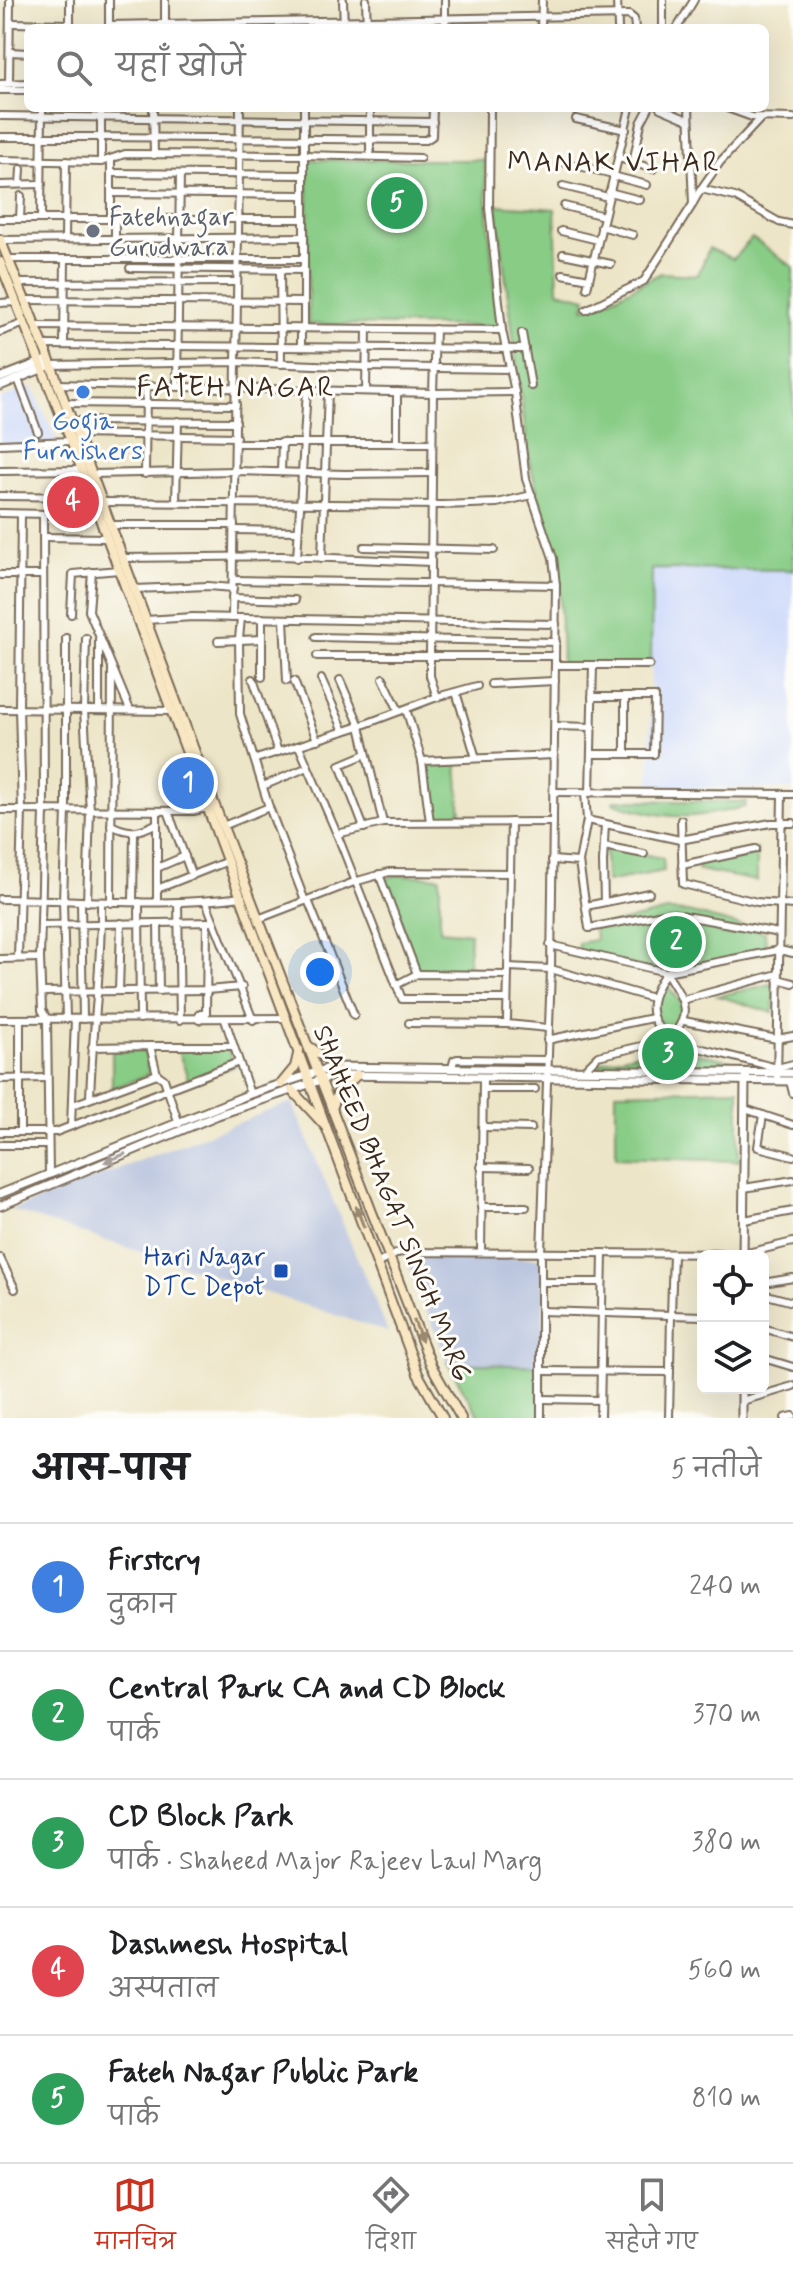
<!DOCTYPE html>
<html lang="hi">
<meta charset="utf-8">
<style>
body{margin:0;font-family:Mynerve,"Playpen Sans Deva",sans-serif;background:#f6f6f6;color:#202124}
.controls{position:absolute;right:24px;bottom:24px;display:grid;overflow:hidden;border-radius:12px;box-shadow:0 8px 32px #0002}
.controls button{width:72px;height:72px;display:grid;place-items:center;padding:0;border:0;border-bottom:2px solid #e0e0e0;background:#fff;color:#202124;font:40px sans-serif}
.you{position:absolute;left:320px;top:972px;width:28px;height:28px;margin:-20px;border:6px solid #fff;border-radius:50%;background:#1a73e8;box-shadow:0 0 0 12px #1a73e833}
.badge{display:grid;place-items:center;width:52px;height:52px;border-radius:50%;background:#c8321e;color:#fff;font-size:26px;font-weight:700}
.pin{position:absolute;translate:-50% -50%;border:4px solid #fff;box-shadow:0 2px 8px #0006}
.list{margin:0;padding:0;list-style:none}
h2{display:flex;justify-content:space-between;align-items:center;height:104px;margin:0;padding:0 32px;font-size:34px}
h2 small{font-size:26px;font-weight:400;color:#757577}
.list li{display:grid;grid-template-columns:52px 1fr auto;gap:24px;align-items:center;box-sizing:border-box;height:128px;padding:0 32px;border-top:2px solid #e0e0e0}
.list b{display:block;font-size:30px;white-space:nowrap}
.list p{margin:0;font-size:26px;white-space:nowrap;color:#757577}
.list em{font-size:26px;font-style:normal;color:#757577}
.icon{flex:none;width:44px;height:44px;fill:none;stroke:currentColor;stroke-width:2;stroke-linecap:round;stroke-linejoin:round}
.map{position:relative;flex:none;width:793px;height:1418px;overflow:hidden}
.search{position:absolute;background:#fff;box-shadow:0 8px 32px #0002;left:24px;right:24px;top:24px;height:88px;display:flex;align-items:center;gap:20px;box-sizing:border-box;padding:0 28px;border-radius:12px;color:#757577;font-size:30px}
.sheet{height:744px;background:#fff}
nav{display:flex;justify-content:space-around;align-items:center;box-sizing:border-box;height:112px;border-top:2px solid #e0e0e0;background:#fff;font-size:22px;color:#757577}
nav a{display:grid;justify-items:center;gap:4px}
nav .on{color:#c8321e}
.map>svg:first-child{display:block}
</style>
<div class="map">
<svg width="793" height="1418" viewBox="0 0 793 1418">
<rect width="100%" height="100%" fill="#fdfcf7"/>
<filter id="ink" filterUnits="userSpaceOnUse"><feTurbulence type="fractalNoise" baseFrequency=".0125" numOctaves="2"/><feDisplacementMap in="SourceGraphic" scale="16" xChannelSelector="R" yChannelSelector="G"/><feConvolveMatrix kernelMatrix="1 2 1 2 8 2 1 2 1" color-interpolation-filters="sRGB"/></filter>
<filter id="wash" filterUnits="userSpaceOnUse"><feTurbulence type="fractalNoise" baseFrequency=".006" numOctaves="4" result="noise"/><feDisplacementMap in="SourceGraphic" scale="32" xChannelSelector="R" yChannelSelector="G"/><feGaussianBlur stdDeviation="1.8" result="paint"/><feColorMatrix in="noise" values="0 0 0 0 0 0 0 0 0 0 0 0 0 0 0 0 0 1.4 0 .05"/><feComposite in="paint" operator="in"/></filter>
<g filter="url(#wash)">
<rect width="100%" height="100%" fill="#ede5c7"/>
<g fill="#cedafa">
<path d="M32,386L60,448L0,446V399Z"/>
<path d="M652,568L793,570V789L650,787Z"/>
</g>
<g fill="#b9c4de">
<path d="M292,1102L388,1332L11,1210Z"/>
<path d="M405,1257L544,1258L543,1366L448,1363Z"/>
</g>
<g fill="#88cc86" stroke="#627b52" stroke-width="2">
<path d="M308,160H484L497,326L308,324Z"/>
<path d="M496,205L555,209L558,291L586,298L584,308L599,305L661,273L698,275L709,248L733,259L752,238L793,267V570L652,569L651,666L562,665L559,568L530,465Z"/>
<path d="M457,763L461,816L436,817L428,765Z"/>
<path d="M614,800L746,802L745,807C689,819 670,821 614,803Z"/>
<path d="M605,847L663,858L664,871L606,882Z"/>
<path d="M757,849V881L698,870L697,864Z"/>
<path d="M397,875L440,877V930L470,933L468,972L418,974L397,908L384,879Z"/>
<path d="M668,911L688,912L765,932L766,952L666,973L578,951V943L595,940L594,928Z"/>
<path d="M775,983L773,1013L718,996Z"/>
<path d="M667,986L681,1002V1019L669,1033L655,1017L656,999Z"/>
<path d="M667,1046L740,1063H745L743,1067L597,1066L602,1062Z"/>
<path d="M177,1048L228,1049L235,1066L189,1081Z"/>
<path d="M145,1050L149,1074L112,1089V1051Z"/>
<path d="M739,1089V1161L616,1157V1092Z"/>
<path d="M448,1363L543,1366L542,1418H480Z"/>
</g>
</g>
<g filter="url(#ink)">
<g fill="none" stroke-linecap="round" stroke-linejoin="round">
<defs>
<g id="minor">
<path d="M70,0V28"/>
<path d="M343,0L344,28"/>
<path d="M366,0L367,28"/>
<path d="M445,0V28"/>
<path d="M617,0L618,28"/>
<path d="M663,0V28"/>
<path d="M10,23L70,24"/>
<path d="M109,25L629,15L634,19L635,28"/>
<path d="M109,28V0"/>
<path d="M165,28V0"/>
<path d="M541,28L542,0"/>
<path d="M677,28L694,0"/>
<path d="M10,52L28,53"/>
<path d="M9,83L10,0"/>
<path d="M0,84L28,83"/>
<path d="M0,90H28"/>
<path d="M42,108L41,219H304"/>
<path d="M101,108V137L426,140L432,136L433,108"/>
<path d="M153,108L154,155"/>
<path d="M304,108V327"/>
<path d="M370,108V156"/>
<path d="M490,108L489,208L502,330L515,392L526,479L553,558L556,585L551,969L541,1253V1418"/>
<path d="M660,108L688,120"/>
<path d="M727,108L752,117L793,118"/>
<path d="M0,116L433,122"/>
<path d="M576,119L626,130"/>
<path d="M0,137H101V162"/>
<path d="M619,158L653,169"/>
<path d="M0,160L101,162L125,154L304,155L420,158"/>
<path d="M566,163L613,174"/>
<path d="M633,163L641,123L649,108"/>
<path d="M111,173L304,175"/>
<path d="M613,176L647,185"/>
<path d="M20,184L21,169"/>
<path d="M0,185L42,184"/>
<path d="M563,186L608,197"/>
<path d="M701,189L720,162L761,118"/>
<path d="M609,192L640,200"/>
<path d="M112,193L304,195"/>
<path d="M693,203L701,189L735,197L779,222L793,225"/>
<path d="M564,206L604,216"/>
<path d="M0,219H41"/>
<path d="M20,219L21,196"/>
<path d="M111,219V161"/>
<path d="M115,219V239"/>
<path d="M601,226L633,235"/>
<path d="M561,231L598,240"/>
<path d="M65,239L66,161"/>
<path d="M1,240L304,237"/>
<path d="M563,254L611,264"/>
<path d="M8,259H303"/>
<path d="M130,268L303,270"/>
<path d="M280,270L281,364"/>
<path d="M563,274L589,279"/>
<path d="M18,283L237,282"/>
<path d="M587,288L630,108"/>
<path d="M25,300L304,302"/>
<path d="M0,303L16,302"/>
<path d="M586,310L644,281L693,204L689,108"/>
<path d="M35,326L502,330"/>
<path d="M0,332L25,323"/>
<path d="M522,333L531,386"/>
<path d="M43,345L525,349"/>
<path d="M64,345L65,259"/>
<path d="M301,347V333"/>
<path d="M51,365L236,362L366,367L510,369"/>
<path d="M18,379L38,432"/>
<path d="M57,384L433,393L435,329"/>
<path d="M177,385L180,174"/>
<path d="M366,391L367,328"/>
<path d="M397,392V442"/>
<path d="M65,403L236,405"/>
<path d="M72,421L236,422"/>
<path d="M77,434L236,437"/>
<path d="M236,443H432"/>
<path d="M0,444L71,441"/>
<path d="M0,471L82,470"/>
<path d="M281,472L282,442"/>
<path d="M92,474L235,471L345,474L432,473"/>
<path d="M145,474L146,385"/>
<path d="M0,496L92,497"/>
<path d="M103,502L442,505L497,503L532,495"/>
<path d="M176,502L178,421"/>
<path d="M0,513L99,515"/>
<path d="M111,525H234"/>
<path d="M234,530L298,531"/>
<path d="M43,537L107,538"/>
<path d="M364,547L494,550"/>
<path d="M123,558L281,556L431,562"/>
<path d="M297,558L307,389"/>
<path d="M322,558L328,390"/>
<path d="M92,572L89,611L130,710"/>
<path d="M0,575H43"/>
<path d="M233,580L556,585"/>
<path d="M135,589L208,586L233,588"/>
<path d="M232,598L295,600"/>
<path d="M71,614L73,574L119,570"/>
<path d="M232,618L240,108"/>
<path d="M241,618L239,639L240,714L269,807L305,901"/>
<path d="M284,619L287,681"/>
<path d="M146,620L193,617L556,624"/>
<path d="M316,637L556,642"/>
<path d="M66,638V811L63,900L66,1019"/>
<path d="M86,638L84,710L90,811L87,902"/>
<path d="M99,639V710"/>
<path d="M218,641L262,639"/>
<path d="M317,656H555"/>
<path d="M555,665H649"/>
<path d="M262,677V618"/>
<path d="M383,678L399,711"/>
<path d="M253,679L278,752"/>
<path d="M321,679L344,731"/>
<path d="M340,680L360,726L383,823"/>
<path d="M294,681L317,740"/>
<path d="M491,684L555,681"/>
<path d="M456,692L476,758"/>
<path d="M437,697L430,676V655L433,393L515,392"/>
<path d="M0,709L172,711"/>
<path d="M406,709L422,761L430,822"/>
<path d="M555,726L592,727"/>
<path d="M299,746L337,834"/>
<path d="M591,754H654L655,697H592"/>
<path d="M625,754V697"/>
<path d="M256,759L360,726L437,697L477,686"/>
<path d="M422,761L554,755"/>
<path d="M263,786L308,767"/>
<path d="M554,792L793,794"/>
<path d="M585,793L587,820L680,840L771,823H793"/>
<path d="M590,793L593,665"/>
<path d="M0,810L193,811L212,807"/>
<path d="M168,811L192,876"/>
<path d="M681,820L683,884L757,902L793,905"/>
<path d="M111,825C129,834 139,833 157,823"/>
<path d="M223,826L269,807"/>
<path d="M364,828L340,765L366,754"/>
<path d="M604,846L644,854"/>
<path d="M552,860L579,862L587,820"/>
<path d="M579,862L589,928L669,913L779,933"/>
<path d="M682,865L756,849"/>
<path d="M157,868L185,856"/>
<path d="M379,874L417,974"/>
<path d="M157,889L228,861"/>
<path d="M0,899C81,899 161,908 242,897"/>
<path d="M308,900L354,1015"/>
<path d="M81,902L83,1019"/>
<path d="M133,902L134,833"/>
<path d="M139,902L140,1019"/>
<path d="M157,902V811"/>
<path d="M178,902L180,1020"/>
<path d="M604,902L603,862L605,824"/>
<path d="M111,903L112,667"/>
<path d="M586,906L649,893"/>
<path d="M258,919L354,882L389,872L510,873L511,822"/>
<path d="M214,922L253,1020"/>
<path d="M158,923L159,991"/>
<path d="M42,925L214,922L206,902"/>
<path d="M550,945L666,972L779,950L793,953"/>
<path d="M18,958L22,811L19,709L21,514"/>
<path d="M40,958L42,1010L47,1019L49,1175"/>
<path d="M0,959L40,958L44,811L43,515"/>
<path d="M508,967L551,969L652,998"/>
<path d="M666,972C683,1000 695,1013 668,1040C645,1015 648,999 666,972Z"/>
<path d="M778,979L793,983"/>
<path d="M396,985L417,974L508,975"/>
<path d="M119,991L121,923"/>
<path d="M42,992L207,990L242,987"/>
<path d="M507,999H402L337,834L383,823L553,822"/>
<path d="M682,1000L778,974"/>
<path d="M0,1019L287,1018"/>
<path d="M20,1019V1131"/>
<path d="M507,1019L510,873"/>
<path d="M199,1020V1014H206L207,922"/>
<path d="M225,1020L250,1094"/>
<path d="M684,1021L777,1039L793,1036"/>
<path d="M409,1023L507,1024L548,1028"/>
<path d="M547,1040L652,1018"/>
<path d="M150,1046H233"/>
<path d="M92,1047L150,1046L157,1074"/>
<path d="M452,1068L454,1060L457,1059L547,1060"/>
<path d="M585,1069L598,1056L668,1040L777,1068L793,1064"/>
<path d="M0,1079L47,1078"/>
<path d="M777,1081L782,794"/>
<path d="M790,1081L793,1093"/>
<path d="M483,1089H535"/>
<path d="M90,1098C92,1033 102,969 101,903"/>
<path d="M73,1105L157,1074L164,1079L179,1124"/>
<path d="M745,1109L793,1125"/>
<path d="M763,1115L758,1147L793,1156"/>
<path d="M71,1126L75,1019"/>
<path d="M482,1127L531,1128"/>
<path d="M0,1132H56L239,1062"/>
<path d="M0,1145H48"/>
<path d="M481,1167L529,1168"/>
<path d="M744,1188L793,1180"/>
<path d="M481,1207H526"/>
<path d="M744,1220L793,1211"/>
<path d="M481,1252L483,1077"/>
<path d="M0,1258L15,1289"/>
<path d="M378,1263L400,1252L743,1254L793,1242"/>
<path d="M541,1282H602"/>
<path d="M763,1283L793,1278"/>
<path d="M763,1294L793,1302"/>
<path d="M541,1311L671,1315L673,1254"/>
<path d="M763,1328L793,1337"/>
<path d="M763,1358L793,1367"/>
<path d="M541,1371L670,1372"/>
<path d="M541,1399L600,1400"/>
<path d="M742,1401L793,1386"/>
<path d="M600,1418L603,1253"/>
<path d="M669,1418L671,1315L703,1316"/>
<path d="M785,1418L793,1416"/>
</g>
<g id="tertiary">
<path d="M0,378L49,359"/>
<path d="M0,386L51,365"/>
<path d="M0,1194L250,1094L332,1067L793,1073"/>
<path d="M0,1206L218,1115L335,1075L793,1081"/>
<path d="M743,1256L745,1078"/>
<path d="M742,1418V1388"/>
</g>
<g id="secondary">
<path d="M0,239L49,359L215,806L431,1365L461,1418"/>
<path d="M0,262L71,441L418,1374L443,1418"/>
<path d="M310,1047L337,1067"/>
<path d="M281,1084L295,1067L299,1050"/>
<path d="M292,1090L325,1126"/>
<path d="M332,1109L337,1094L357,1075"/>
</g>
</defs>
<use href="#minor" stroke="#796b59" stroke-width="10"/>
<use href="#tertiary" stroke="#796b59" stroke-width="11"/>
<use href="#secondary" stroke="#796b59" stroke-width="12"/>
<use href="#minor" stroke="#fff" stroke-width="6"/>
<use href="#tertiary" stroke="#fff" stroke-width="7"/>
<use href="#secondary" stroke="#f9e7c3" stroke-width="8"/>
</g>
<defs><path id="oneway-solid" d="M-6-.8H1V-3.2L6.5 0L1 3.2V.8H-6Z" transform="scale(2)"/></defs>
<use fill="#a79f9a" href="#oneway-solid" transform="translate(115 1158) rotate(158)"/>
<g fill="#9a8870">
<use href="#oneway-solid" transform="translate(360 1217) rotate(-111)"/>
<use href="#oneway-solid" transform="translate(418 1331) rotate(69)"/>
</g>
</g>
<circle fill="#6b7280" stroke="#fdfcf7" stroke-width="3" cx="93" cy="231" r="8"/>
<circle fill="#3f7fe0" stroke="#fdfcf7" stroke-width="3" cx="83" cy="392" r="8"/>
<rect fill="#1a4fb4" stroke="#fdfcf7" stroke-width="3" x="273" y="1263" width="16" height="16" rx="4"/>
<g text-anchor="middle" stroke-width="6" stroke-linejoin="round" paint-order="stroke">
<g font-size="26" fill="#5b616d" stroke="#fdfcf7" text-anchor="start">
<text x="109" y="225">Fatehnagar<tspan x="109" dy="30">Gurudwara</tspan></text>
</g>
<g font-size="26" fill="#366cbe" stroke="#fdfcf7">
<text x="83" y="429">Gogia<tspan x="83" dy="30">Furnishers</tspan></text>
</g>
<g font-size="26" fill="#3b2a1e" stroke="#fdfcf7">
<text transform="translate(393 1203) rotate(68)" y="9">SHAHEED BHAGAT SINGH MARG</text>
</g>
<g font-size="26" fill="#164399" stroke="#fdfcf7" text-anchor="end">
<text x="265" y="1265">Hari Nagar<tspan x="265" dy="30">DTC Depot</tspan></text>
</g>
<g font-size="28" letter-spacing="2" fill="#3b2a1e" stroke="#fdfcf7">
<text x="614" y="171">MANAK VIHAR</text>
<text x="236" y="396">FATEH NAGAR</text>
</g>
</g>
</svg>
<div class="controls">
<button><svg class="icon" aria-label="locate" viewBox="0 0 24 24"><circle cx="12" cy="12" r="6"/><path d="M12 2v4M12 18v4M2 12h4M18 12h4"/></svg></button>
<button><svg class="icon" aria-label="layers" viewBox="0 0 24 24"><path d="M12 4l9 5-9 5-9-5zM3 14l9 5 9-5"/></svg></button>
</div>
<div class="you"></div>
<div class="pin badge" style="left:188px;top:783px;background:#3f7fe0">1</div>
<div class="pin badge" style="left:676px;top:942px;background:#2e9e5b">2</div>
<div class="pin badge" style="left:668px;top:1054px;background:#2e9e5b">3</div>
<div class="pin badge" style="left:73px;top:502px;background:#e0444e">4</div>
<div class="pin badge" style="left:397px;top:203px;background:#2e9e5b">5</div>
<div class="search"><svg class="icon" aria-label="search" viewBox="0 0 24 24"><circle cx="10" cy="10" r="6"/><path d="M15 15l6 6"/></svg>यहाँ खोजें</div>
</div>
<section class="sheet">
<h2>आस-पास<small>5 नतीजे</small></h2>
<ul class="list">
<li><span class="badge" style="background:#3f7fe0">1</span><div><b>Firstcry</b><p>दुकान</p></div><em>240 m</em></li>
<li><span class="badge" style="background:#2e9e5b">2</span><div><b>Central Park CA and CD Block</b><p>पार्क</p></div><em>370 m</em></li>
<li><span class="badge" style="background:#2e9e5b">3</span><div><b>CD Block Park</b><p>पार्क · Shaheed Major Rajeev Laul Marg</p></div><em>380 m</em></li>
<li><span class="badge" style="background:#e0444e">4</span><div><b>Dashmesh Hospital</b><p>अस्पताल</p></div><em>560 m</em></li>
<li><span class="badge" style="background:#2e9e5b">5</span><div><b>Fateh Nagar Public Park</b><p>पार्क</p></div><em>810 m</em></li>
</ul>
</section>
<nav>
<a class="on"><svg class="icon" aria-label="map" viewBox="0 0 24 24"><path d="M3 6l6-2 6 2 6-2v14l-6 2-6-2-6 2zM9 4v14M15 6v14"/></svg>मानचित्र</a>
<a><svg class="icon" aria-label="directions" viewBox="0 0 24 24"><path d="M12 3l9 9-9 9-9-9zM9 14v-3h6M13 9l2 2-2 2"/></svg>दिशा</a>
<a><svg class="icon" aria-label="saved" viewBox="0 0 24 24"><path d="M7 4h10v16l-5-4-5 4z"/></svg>सहेजे गए</a>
</nav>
